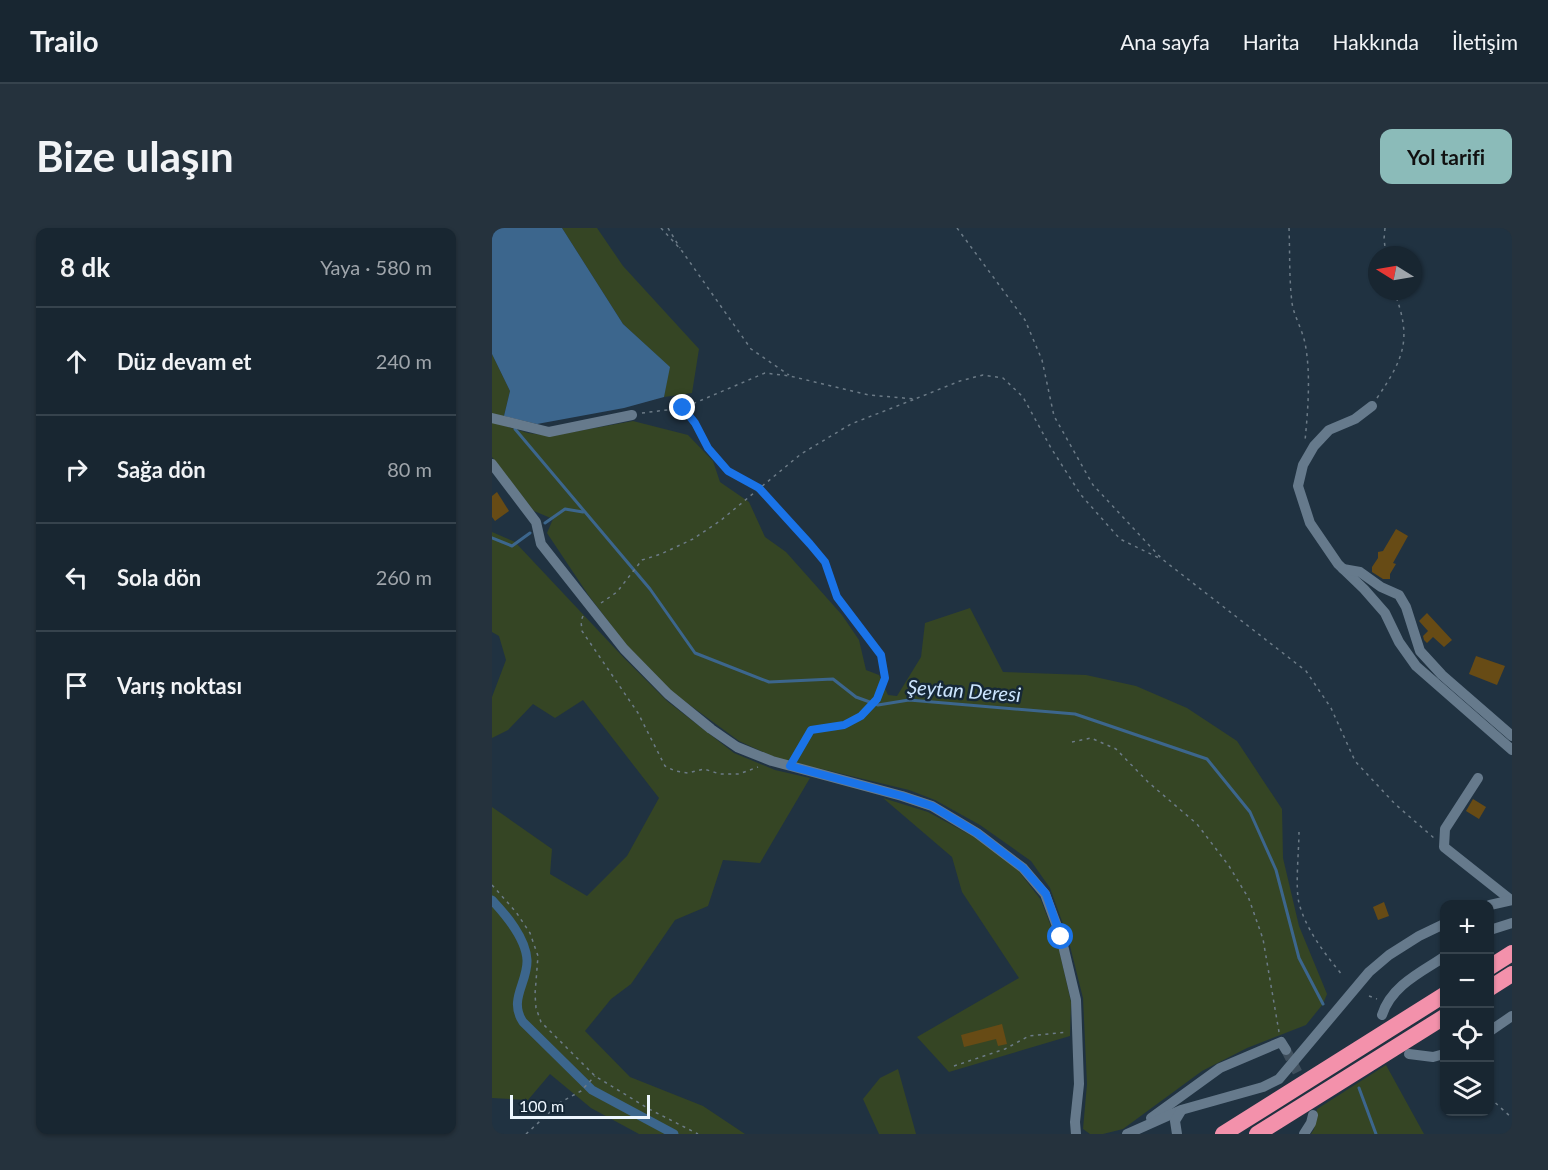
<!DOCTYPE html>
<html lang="tr">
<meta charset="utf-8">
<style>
body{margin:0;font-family:Lato,sans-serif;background:#25323d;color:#f1f3f6}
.controls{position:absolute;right:18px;bottom:18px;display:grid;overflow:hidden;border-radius:12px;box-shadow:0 2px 4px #0004}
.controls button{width:54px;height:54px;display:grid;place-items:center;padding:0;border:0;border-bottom:2px solid #36434d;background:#182631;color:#f1f3f6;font:30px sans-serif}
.compass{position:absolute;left:876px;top:18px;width:54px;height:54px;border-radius:50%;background:#182631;box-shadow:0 2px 4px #0004;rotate:281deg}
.scale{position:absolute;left:18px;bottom:15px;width:140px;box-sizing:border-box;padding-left:6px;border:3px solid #edf6fe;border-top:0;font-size:16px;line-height:21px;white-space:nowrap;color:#edf6fe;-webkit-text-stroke:4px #162837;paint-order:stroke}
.stop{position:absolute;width:18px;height:18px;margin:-14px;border:4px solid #1a73e8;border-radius:50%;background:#fff}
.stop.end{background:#1a73e8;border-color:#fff;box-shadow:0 2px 6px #0008}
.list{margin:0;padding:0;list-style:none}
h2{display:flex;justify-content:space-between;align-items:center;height:78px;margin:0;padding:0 24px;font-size:26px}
h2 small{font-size:20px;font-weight:400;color:#9fa5ab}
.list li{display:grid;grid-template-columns:39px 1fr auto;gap:18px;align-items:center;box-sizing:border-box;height:108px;padding:0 24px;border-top:2px solid #36434d}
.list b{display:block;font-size:22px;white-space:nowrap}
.list em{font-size:20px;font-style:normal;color:#9fa5ab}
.icon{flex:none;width:33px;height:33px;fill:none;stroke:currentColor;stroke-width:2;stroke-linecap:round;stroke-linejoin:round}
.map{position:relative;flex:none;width:1020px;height:906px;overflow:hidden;border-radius:12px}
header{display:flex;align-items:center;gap:36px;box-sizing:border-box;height:84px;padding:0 30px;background:#182631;border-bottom:2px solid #36434d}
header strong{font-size:28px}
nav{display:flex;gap:33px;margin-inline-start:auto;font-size:21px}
.intro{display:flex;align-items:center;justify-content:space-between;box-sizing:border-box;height:144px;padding:0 36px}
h1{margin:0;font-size:42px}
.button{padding:15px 27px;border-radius:12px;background:#8bbbb9;color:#111;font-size:21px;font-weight:700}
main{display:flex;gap:36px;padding:0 36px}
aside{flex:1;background:#182631;border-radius:12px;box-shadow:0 2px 4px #0004}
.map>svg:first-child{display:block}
</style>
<header>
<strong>Trailo</strong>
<nav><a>Ana sayfa</a><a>Harita</a><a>Hakkında</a><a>İletişim</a></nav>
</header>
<div class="intro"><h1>Bize ulaşın</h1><a class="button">Yol tarifi</a></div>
<main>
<aside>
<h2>8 dk<small>Yaya · 580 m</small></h2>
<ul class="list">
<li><svg class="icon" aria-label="ahead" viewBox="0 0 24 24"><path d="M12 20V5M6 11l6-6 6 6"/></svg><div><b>Düz devam et</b></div><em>240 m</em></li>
<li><svg class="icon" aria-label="right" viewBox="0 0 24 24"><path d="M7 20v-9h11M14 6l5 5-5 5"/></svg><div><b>Sağa dön</b></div><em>80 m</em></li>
<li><svg class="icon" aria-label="left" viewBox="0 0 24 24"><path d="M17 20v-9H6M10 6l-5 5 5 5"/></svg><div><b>Sola dön</b></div><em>260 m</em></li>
<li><svg class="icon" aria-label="arrive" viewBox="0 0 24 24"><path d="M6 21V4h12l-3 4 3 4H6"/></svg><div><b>Varış noktası</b></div></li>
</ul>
</aside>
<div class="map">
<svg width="1020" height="906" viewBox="0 0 1020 906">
<rect width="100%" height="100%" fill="#203241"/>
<g fill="#354524">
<path d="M70,0H105L131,38L207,121L200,165L172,169L177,139L131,96Z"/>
<path d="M0,126L18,163L12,188L0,186Z"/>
<path d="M141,193L196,207L221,233L228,254L257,274L273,309L294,324L350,387L367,412L374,442L387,447L396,467L405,468L429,429L433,395L478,380L511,444L594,447L644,458L695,480L745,513L790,581L791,630L807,698L835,766L831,776L814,797L755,820L710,843L631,901L611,906H598L591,901L595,856L591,770L576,710L558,660L539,633L488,597L443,572L417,562L284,530L247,513L180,464L136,419L97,368L55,305L61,291L42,283L0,229V194L36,205L59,208Z"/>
<path d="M0,304L23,314L133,431L175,473L242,525L283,542L318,550L268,635L231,632L216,678L183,692L139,756L119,771L93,803L138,849L211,878L253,906H147L99,880L58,846L36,872L0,870V579L60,621L58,646L95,668L135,628L167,570L91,472L63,490L41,476L16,502L0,510V469L14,432L7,408L0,404Z"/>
<path d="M391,570L436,584L482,609L526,642L549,672L566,717L579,774L578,808L457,844L425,809L527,750L470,664L460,629Z"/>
<path d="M894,837L932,906H819L822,901L825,881Z"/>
<path d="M406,841L424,906H387L371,871L388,850Z"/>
</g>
<path fill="#3c668d" d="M0,0H70L131,96L178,139L172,169L132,180L45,196L12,188L18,163L0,126Z"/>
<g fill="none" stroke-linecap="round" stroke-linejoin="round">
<g stroke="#3c668d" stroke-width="3">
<path d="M24,198L23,201L158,361L203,425L277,454L341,451L364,469L386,477L417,472L583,486L715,531L758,584L784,642L807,730L831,776"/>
<path d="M53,295L73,281L91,284"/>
<path d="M0,310L20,318L38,305"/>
<path d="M867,860L884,906"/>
</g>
<path stroke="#3c668d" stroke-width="9" d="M0,672C14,687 34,710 35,732C36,754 16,772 31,794L100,862L182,906"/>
</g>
<g fill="#674b15">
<path d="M5,264L17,283L3,293L0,289V268Z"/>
<path d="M904,301L916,308L901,335L904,336L898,346V351H891L880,344V339L886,330V324L891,323Z"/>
<path d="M935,385L960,412L952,419L941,409L935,415L932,412L931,408L936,403L927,393Z"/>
<path d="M984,428L1013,438L1005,457L977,446Z"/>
<path d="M981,571L994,579L987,591L974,583Z"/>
<path d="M892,674L897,688L886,692L881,679Z"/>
<path d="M510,796L515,816L506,818L504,811L472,819L469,807Z"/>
</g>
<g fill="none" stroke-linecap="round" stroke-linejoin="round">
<path stroke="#3f4f5d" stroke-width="10" stroke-dasharray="10 5" stroke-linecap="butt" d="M794,822L813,859"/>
<g stroke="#6c7b87" stroke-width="1.5" stroke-dasharray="3 4.5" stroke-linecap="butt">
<path d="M169,0L190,23L259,121L297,147"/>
<path d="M176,0L188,20"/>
<path d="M465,0L533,92L550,132L562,188L601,257L670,331L814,443L839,480L863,533L903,576L942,610"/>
<path d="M797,0C798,25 797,50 800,75C802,88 810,101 813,115C819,146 816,181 813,213"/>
<path d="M893,0L892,11L894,27"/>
<path d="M885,170C913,129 920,110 902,63"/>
<path d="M191,181L203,195L216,221L236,243L267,260L318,316L333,334L345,369L389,427L393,450L385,471L369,488L352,497L326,499L319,502L303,529"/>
<path d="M150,185L191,180L273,145L298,148L377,167L423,171L468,153L491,147L511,150L531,169L559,220L589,267L628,311L669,331"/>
<path d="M109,375L125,364L150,332L169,326L201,311L228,293L309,226L359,196L423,171"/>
<path d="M91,388L89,393L90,403L146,485L173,538L183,543L196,545L212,541L228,546H247L266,539"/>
<path d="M580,514L599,510L624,521L656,554L705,596L737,638L757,671L771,711L787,804"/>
<path d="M807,604C807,622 803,659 807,675C814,702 833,726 851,748"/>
<path d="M0,657L24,684L38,705L46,728L43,766L44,780L49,794L103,848L157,881L206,906"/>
<path d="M877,768L885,771"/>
<path d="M462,838L513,821L537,808L575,804"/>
<path d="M998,870L1020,890"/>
<path d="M34,906L69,874L89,863L103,848"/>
</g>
<g stroke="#667a8c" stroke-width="10">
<path d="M880,178L863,191L837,202L822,218L811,237L806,258L818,295L846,336L872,361L893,385L907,414L924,438L1020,522"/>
<path d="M0,190L57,204L140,187"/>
<path d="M0,236L44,294L49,316L132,421L176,466L219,501L245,519L280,533L410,568L440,578L485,605L531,640L553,666L569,709L584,772L587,856L583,894L584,906"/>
<path d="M851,341L868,344L889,359L907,367L914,379L928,423L950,447L1020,508"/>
<path d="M986,550L953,601L952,619L1019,672"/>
<path d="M998,677L1020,672"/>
<path d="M998,702L1020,695"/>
<path d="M890,787C899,758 929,744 952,729"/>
<path d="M998,803L1020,788"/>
<path d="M917,826L941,829L952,826"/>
<path d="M659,890L728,840L789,814L794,822"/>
<path d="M635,906L689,882L771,859L787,851L877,744L897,727L927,708L952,696"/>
<path d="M685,906L683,893L689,883"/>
<path d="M812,906L819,895L821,887"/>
</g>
<g stroke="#f391ab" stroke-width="16">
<path d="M998,739L1020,725"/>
<path d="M998,760L1020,746"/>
<path d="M731,906L952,767"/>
<path d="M765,906L952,789"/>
</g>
</g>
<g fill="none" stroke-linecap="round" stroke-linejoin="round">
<path stroke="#1a73e8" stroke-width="8" d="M191,180L203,195L216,220L236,243L267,260L318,316L333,334L345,369L389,427L393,450L385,471L369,488L352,497L319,502L298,538L410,568L440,578L485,605L531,640L554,666L569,709"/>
</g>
<g text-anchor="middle" stroke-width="5" stroke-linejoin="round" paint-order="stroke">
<g font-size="20" font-style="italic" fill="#cce5fe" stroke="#162837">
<text transform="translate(472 463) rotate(4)" y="7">Şeytan Deresi</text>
</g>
</g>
</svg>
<div class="controls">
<button>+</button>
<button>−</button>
<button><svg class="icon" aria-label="locate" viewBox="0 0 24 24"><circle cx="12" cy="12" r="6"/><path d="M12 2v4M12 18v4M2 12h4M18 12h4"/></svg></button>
<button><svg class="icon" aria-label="layers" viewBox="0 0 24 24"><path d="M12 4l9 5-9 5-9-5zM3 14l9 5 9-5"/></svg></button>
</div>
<svg class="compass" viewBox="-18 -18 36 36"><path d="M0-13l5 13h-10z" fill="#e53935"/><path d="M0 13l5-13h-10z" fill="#9fa5ab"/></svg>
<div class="scale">100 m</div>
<div class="stop" style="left:569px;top:709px"></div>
<div class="stop end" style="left:191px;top:180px"></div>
</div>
</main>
